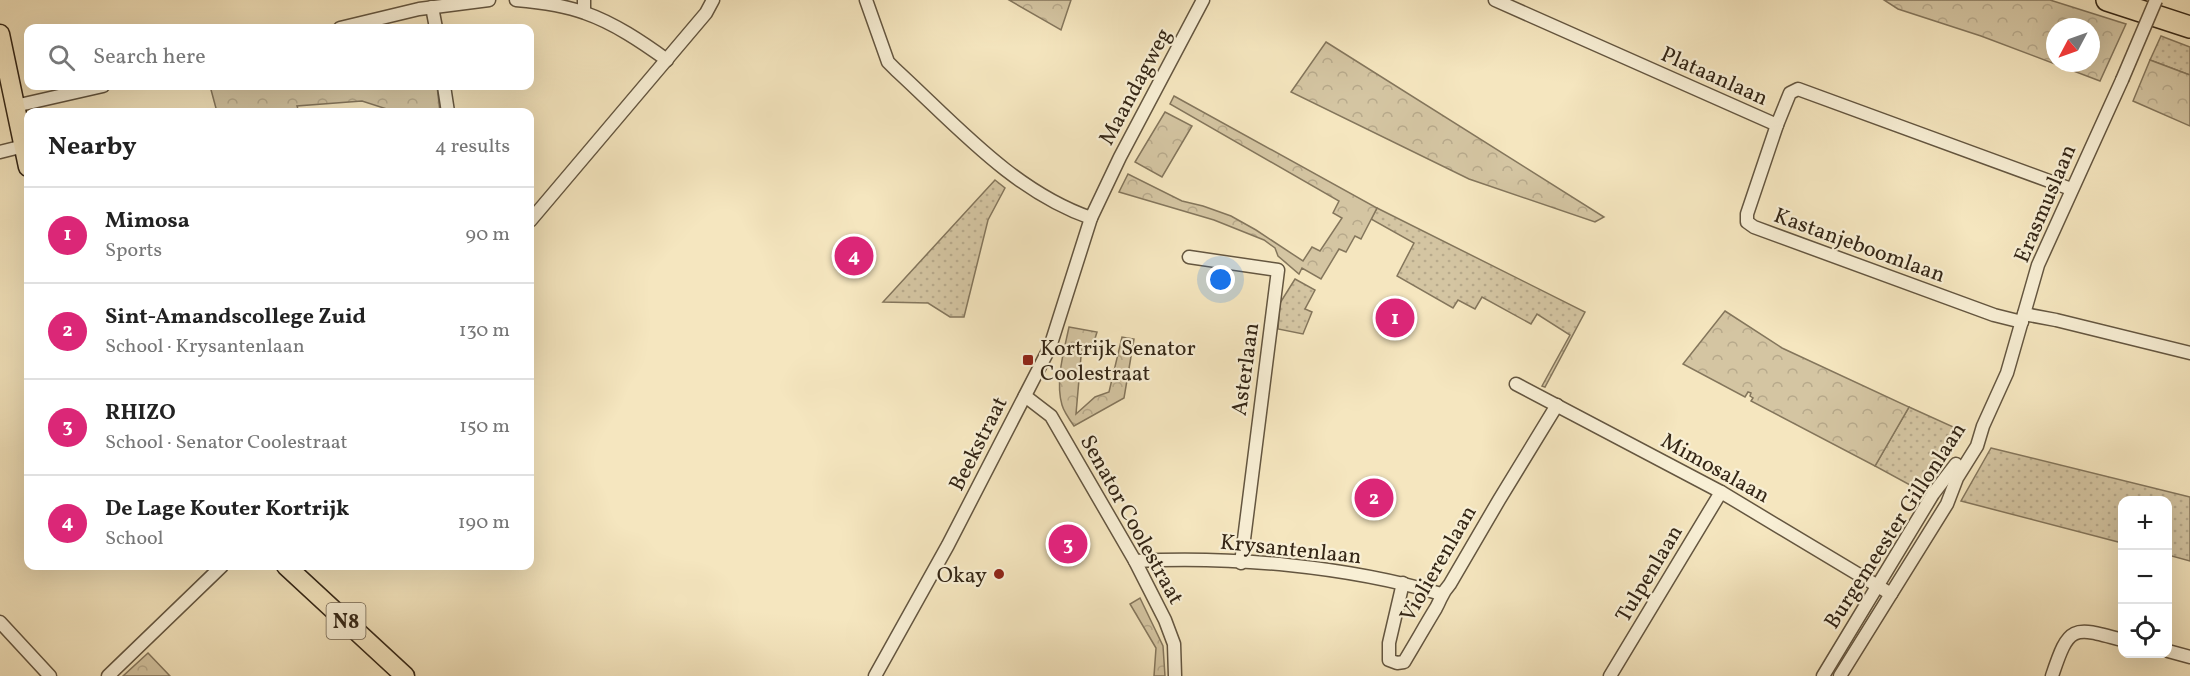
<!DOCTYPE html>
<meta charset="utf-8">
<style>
body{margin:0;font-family:Vollkorn,serif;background:#f2f2f2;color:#222}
.controls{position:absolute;right:18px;bottom:18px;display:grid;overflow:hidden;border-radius:12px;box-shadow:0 6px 24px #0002}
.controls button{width:54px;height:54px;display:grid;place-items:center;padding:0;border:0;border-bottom:2px solid #e0e0e0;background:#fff;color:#222;font:30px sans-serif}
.compass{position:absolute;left:2046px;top:18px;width:54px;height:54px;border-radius:50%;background:#fff;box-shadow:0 6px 24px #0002;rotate:229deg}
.you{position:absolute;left:1221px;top:280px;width:21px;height:21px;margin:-15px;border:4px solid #fff;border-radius:50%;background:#1a73e8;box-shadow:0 0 0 9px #1a73e833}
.badge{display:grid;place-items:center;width:39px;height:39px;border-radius:50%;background:#db2777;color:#fff;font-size:20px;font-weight:700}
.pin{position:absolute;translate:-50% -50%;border:3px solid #fff;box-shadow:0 2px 6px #0006}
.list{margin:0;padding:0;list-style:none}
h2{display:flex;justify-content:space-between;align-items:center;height:78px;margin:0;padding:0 24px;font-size:26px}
h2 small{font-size:20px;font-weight:400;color:#767676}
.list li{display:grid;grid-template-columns:39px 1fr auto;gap:18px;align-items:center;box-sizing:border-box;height:96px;padding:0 24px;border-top:2px solid #e0e0e0}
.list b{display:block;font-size:22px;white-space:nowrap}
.list p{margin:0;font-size:20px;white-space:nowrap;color:#767676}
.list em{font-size:20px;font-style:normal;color:#767676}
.icon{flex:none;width:33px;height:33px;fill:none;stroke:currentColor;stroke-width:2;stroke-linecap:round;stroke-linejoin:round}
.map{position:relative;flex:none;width:2190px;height:676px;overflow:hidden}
.search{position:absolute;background:#fff;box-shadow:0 6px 24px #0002;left:24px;top:24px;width:510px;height:66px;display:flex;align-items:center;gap:15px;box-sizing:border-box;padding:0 21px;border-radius:12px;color:#767676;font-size:22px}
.panel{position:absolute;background:#fff;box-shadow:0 6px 24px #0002;left:24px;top:108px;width:510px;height:462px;border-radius:12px}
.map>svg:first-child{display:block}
</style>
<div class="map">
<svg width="2190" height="676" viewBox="0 0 2190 676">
<defs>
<pattern id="grass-dots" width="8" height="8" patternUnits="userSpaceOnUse" patternTransform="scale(1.5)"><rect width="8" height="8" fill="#d4c5a2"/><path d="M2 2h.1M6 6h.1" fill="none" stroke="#b7a98b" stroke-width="1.8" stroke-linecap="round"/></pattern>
<pattern id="forest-crowns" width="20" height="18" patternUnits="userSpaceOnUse" patternTransform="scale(1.5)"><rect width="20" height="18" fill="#d4c5a2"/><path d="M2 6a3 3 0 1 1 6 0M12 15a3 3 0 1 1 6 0" fill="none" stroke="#b7a98b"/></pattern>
</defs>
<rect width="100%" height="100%" fill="#f5e6bf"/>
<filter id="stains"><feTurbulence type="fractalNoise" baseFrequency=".00333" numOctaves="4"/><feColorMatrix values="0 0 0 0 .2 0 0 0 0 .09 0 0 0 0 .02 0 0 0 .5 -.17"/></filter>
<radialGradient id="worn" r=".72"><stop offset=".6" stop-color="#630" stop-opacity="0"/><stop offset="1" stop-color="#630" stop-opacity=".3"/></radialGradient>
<g fill="url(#grass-dots)" stroke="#84765c" stroke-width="1.5">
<path d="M2161,36L2190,47V75L2150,60Z"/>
<path d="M995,180L1005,188L988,220L964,317H950L928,303L883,302Z"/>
<path d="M1377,208L1585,312L1545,387L1542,386L1570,335L1537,314L1531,324L1482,297L1475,309L1458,300L1453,308L1397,276L1414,243L1371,219Z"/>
<path d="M1295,279L1315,290L1305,309L1312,312L1303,334L1278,329L1280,303Z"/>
<path d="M1909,407L1960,430L1921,491L1875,466Z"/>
<path d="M1991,448L2190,497V561L2168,555V500H2122V543L1961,501Z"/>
</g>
<g fill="url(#forest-crowns)" stroke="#84765c" stroke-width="1.5" fill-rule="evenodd">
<path d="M1009,0H1071L1061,30Z"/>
<path d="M1884,0H2050L2126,24L2100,81L1981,36L1898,9ZM2055,27H2091V63H2055Z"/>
<path d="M1326,42L1604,217L1595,222L1469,179L1291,92Z"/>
<path d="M2150,60L2190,75V126L2133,101Z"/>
<path d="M210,86H437L440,112H396L362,101L297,106L299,112H217Z"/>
<path d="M1174,96L1377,208L1361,239L1355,236L1346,252L1339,249L1321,279L1302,268L1299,274L1278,256L1275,248L1264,240L1214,220L1119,192L1128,174L1182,201L1203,206L1231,216L1256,230L1303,261L1312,247L1320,251L1342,218L1333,213L1339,201L1170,104Z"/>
<path d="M1165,112L1192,126L1162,177L1135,162Z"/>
<path d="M1725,311L1782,348L1909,407L1875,466L1751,401L1753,398L1750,396L1751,393L1748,392L1745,397L1683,364Z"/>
<path d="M1069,327L1097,332L1093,345H1082L1076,414L1095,397L1109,392L1122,337L1134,339L1124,398L1074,426C1069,419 1064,412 1062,405C1055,381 1064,351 1069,327Z"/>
<path d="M1140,598L1163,646L1165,676H1154L1156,648L1130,604Z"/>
<path d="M148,653L170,676H123Z"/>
</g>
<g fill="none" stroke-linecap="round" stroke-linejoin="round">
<defs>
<g id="minor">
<path d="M516,0C539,2 564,5 585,13C614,23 642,42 667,60"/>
<path d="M866,0L888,62L896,70C956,125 1013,191 1091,218"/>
<path d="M1495,0L1777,125L1790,93L1798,89L2071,189"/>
<path d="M432,7L436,28"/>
<path d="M584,12V0"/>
<path d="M340,28L419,9L489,0"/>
<path d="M444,86L448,112"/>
<path d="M15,106L103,86"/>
<path d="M1777,125L1747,214V222L1754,227L1994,315L2022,322"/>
<path d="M0,152L24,146"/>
<path d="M530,221L706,13L713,0"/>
<path d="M1189,257L1278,270L1241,563"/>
<path d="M2024,314L2056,320L2190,353"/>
<path d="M1516,384L1721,492L1891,594"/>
<path d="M1025,396L1051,416L1135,561L1165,620L1174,644L1175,676"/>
<path d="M1135,561C1232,556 1347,566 1441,594"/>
<path d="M1403,583L1389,643V660L1397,663L1404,662C1415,644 1425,626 1436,608C1442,597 1441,594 1450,584L1499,500L1557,405"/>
<path d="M0,622L50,676"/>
<path d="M2168,651L2190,657"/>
<path d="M108,676L222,566"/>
<path d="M875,676L948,545L1050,347L1091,218L1120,157L1203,0"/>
<path d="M1610,676L1721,492"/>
<path d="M1823,676L1933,494L1956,464"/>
<path d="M1840,676L1947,504L1957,478L1977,446L1983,426L2007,373L2038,265L2122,80"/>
<path d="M2052,676C2069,625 2072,626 2122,640"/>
</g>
<g id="primary">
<path d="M0,34L28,167"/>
<path d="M286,566L405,676"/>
</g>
<path id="motorway" d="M2107,0L2190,27"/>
</defs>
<use href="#minor" stroke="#645640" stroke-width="15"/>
<use href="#primary" stroke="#342616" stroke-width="21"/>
<use href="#motorway" stroke="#342616" stroke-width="24"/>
<use href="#minor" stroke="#f8efd5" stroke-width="12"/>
<use href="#primary" stroke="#f5e6bf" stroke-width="18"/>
<use href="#motorway" stroke="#f5e6bf" stroke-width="21"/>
<defs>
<path id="minor-bridge" d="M2122,80L2156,0"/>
</defs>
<use href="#minor-bridge" stroke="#645640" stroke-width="15" stroke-linecap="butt"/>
<use href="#minor-bridge" stroke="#f8efd5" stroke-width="12"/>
</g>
<g fill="#8f2418" stroke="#f8efd5" stroke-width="2">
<rect x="1022" y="354" width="12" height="12" rx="3"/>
<circle cx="999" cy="574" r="6"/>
</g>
<g text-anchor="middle" stroke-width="4.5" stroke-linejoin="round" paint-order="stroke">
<rect fill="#f8efd5" stroke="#6f624f" stroke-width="1.5" x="326.5" y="603" width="39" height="36" rx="4.5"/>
<g font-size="21" font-weight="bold" fill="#342616">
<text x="346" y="628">N8</text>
</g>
<g font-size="22" fill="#342616" stroke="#f8efd5">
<text transform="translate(1715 75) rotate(24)" y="8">Plataanlaan</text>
<text transform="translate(1134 86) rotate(-62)" y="8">Maandagweg</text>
<text transform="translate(2044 203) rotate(-67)" y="8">Erasmuslaan</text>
<text transform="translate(1860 244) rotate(20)" y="8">Kastanjeboomlaan</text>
<text transform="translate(1244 369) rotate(-82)" y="8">Asterlaan</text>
<text transform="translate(977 443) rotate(-63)" y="8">Beekstraat</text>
<text transform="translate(1716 467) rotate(29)" y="8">Mimosalaan</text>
<text transform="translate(1133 519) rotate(61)" y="8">Senator Coolestraat</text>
<text transform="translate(1894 525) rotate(-57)" y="8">Burgemeester Gillonlaan</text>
<text transform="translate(1291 548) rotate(6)" y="8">Krysantenlaan</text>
<text transform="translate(1437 563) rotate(-60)" y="8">Violierenlaan</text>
<text transform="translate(1648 573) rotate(-59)" y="8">Tulpenlaan</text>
</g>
<g font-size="22" fill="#342616" stroke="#f8efd5" text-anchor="start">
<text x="1040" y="355">Kortrijk Senator<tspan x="1040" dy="25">Coolestraat</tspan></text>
<text x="987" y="582" text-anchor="end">Okay</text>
</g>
</g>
<rect width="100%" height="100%" filter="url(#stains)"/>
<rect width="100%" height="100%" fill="url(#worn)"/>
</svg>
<div class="controls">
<button>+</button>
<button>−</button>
<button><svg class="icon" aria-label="locate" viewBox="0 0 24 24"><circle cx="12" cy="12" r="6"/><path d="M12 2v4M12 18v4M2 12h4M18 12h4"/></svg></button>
</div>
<svg class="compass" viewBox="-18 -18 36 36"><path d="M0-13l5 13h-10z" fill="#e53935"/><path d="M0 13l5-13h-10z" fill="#767676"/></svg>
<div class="you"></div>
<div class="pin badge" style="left:1395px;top:318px">1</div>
<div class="pin badge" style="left:1374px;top:498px">2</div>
<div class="pin badge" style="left:1068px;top:544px">3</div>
<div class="pin badge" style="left:854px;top:256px">4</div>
<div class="search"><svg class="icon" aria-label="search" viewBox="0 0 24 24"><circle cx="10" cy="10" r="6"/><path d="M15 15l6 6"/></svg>Search here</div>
<section class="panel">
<h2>Nearby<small>4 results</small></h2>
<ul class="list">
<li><span class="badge">1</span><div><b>Mimosa</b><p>Sports</p></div><em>90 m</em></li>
<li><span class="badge">2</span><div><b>Sint-Amandscollege Zuid</b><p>School · Krysantenlaan</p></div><em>130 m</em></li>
<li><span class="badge">3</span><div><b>RHIZO</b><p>School · Senator Coolestraat</p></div><em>150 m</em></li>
<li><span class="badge">4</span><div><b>De Lage Kouter Kortrijk</b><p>School</p></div><em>190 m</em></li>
</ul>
</section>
</div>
